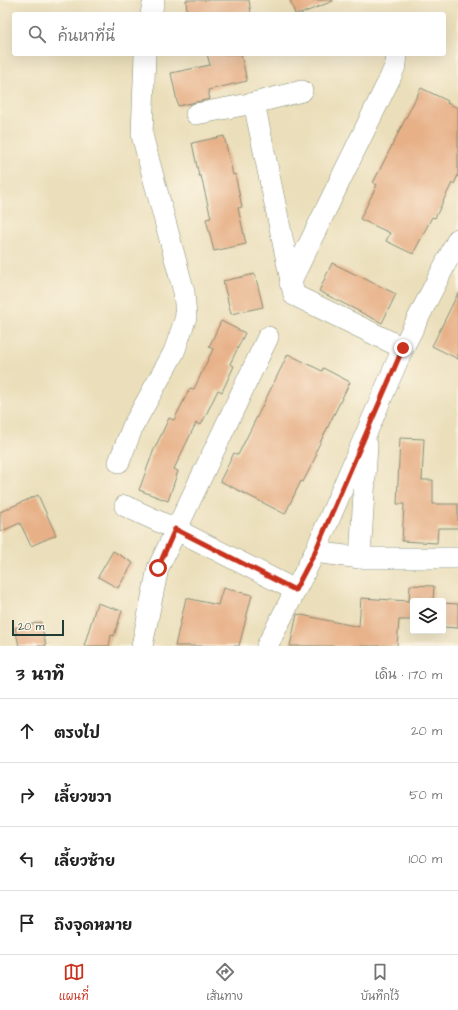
<!DOCTYPE html>
<html lang="th">
<meta charset="utf-8">
<style>
body{margin:0;font-family:"Architects Daughter","Playpen Sans Thai",sans-serif;background:#f6f6f6;color:#222}
.controls{position:absolute;right:12px;bottom:12px;display:grid;overflow:hidden;border-radius:4px;box-shadow:0 4px 16px #0002}
.controls button{width:36px;height:36px;display:grid;place-items:center;padding:0;border:0;border-bottom:1px solid #e0e0e0;background:#fff;color:#222;font:20px sans-serif}
.scale{position:absolute;left:12px;bottom:10px;width:52px;box-sizing:border-box;padding-left:4px;border:2px solid #1f3d34;border-top:0;font-size:11px;line-height:14px;white-space:nowrap;color:#1f3d34;-webkit-text-stroke:3px #fcf5e5;paint-order:stroke}
.stop{position:absolute;width:12px;height:12px;margin:-9px;border:3px solid #c8321e;border-radius:50%;background:#fff}
.stop.end{background:#c8321e;border-color:#fff;box-shadow:0 1px 4px #0008}
.list{margin:0;padding:0;list-style:none}
h2{display:flex;justify-content:space-between;align-items:center;height:52px;margin:0;padding:0 16px;font-size:17px}
h2 small{font-size:13px;font-weight:400;color:#767676}
.list li{display:grid;grid-template-columns:26px 1fr auto;gap:12px;align-items:center;box-sizing:border-box;height:64px;padding:0 16px;border-top:1px solid #e0e0e0}
.list b{display:block;font-size:15px;white-space:nowrap}
.list em{font-size:13px;font-style:normal;color:#767676}
.icon{flex:none;width:22px;height:22px;fill:none;stroke:currentColor;stroke-width:2;stroke-linecap:round;stroke-linejoin:round}
.map{position:relative;flex:none;width:458px;height:646px;overflow:hidden}
.search{position:absolute;background:#fff;box-shadow:0 4px 16px #0002;left:12px;right:12px;top:12px;height:44px;display:flex;align-items:center;gap:10px;box-sizing:border-box;padding:0 14px;border-radius:4px;color:#767676;font-size:15px}
.sheet{height:308px;background:#fff}
nav{display:flex;justify-content:space-around;align-items:center;box-sizing:border-box;height:56px;border-top:1px solid #e0e0e0;background:#fff;font-size:11px;color:#767676}
nav a{display:grid;justify-items:center;gap:2px}
nav .on{color:#c8321e}
.map>svg:first-child{display:block}
</style>
<div class="map">
<svg width="458" height="646" viewBox="0 0 458 646">
<rect width="100%" height="100%" fill="#fcf5e5"/>
<filter id="ink" filterUnits="userSpaceOnUse"><feTurbulence type="fractalNoise" baseFrequency=".025" numOctaves="2"/><feDisplacementMap in="SourceGraphic" scale="8" xChannelSelector="R" yChannelSelector="G"/><feConvolveMatrix kernelMatrix="1 2 1 2 8 2 1 2 1" color-interpolation-filters="sRGB"/></filter>
<filter id="wash" filterUnits="userSpaceOnUse"><feTurbulence type="fractalNoise" baseFrequency=".012" numOctaves="4" result="noise"/><feDisplacementMap in="SourceGraphic" scale="16" xChannelSelector="R" yChannelSelector="G"/><feGaussianBlur stdDeviation="0.9" result="paint"/><feColorMatrix in="noise" values="0 0 0 0 0 0 0 0 0 0 0 0 0 0 0 0 0 1.4 0 .05"/><feComposite in="paint" operator="in"/></filter>
<g filter="url(#wash)">
<rect width="100%" height="100%" fill="#ebdfbb"/>
<g id="blocks">
<g fill="#e7b087">
<path d="M186,0H249L251,14H187Z"/>
<path d="M290,0H333V1L300,14H295Z"/>
<path d="M207,54H241L247,81L208,90L210,99L178,106L171,73L210,65Z"/>
<path d="M421,88L448,101L447,103L458,108V175L454,184L452,183L435,218L432,217L413,254L386,241L390,233L360,219L377,185L373,183Z"/>
<path d="M224,136L233,175L235,174L242,207L238,208L246,244L214,251L206,219L211,218L201,176H199L192,143Z"/>
<path d="M332,263L396,294L382,323L319,291Z"/>
<path d="M255,274L263,307L231,314L223,281Z"/>
<path d="M458,293V359L432,346Z"/>
<path d="M221,321L245,333L230,364L234,366L222,392L218,390L201,425L196,423L174,469L178,471L168,501L139,490L153,452L169,418L174,420L190,388L194,389L213,349L209,347Z"/>
<path d="M288,354L322,371L323,368L350,382L315,453L317,454L303,482L301,481L285,514L220,481L234,453L238,455Z"/>
<path d="M400,438L424,439L422,480H433V504H458V528H438L437,543L402,541L404,504H397Z"/>
<path d="M38,495L56,535L31,546L20,523L0,532V512Z"/>
<path d="M113,551L133,563L118,588L98,577Z"/>
<path d="M410,585L434,586L433,601H413V620H399L397,646H290L297,614L359,627L361,598L409,601Z"/>
<path d="M223,588L252,595L239,646H175L186,598L218,605Z"/>
<path d="M97,603L122,611L114,636L111,635L109,646H84Z"/>
<path d="M443,603L458,604V628L443,627Z"/>
<path d="M41,622L46,646H19L15,628Z"/>
</g>
</g>
</g>
<g filter="url(#ink)">
<use href="#blocks" fill-opacity="0" stroke="#858e78" stroke-width="1"/>
<g fill="none" stroke-linecap="round" stroke-linejoin="round">
<defs>
<g id="minor">
<path d="M151,14L154,0"/>
<path d="M254,103L294,295L403,348"/>
<path d="M196,114L254,103L302,91"/>
<path d="M290,283L390,78L396,64L397,54"/>
<path d="M119,462L133,426L174,352L186,317L184,292L142,135L145,54"/>
<path d="M125,506L175,529L295,590"/>
<path d="M315,552L360,558H458"/>
<path d="M360,558L367,445"/>
<path d="M142,646L158,568L268,337"/>
<path d="M267,646L315,552L403,348L458,239"/>
</g>
</defs>
<use href="#minor" stroke="#858e78" stroke-width="22"/>
<use href="#minor" stroke="#fff" stroke-width="21"/>
</g>
</g>
<g fill="none" stroke-linecap="round" stroke-linejoin="round" filter="url(#ink)">
<path stroke="#c8321e" stroke-width="5" d="M158,568L175,529L295,590L315,552L403,348"/>
</g>
</svg>
<div class="controls">
<button><svg class="icon" aria-label="layers" viewBox="0 0 24 24"><path d="M12 4l9 5-9 5-9-5zM3 14l9 5 9-5"/></svg></button>
</div>
<div class="scale">20 m</div>
<div class="stop" style="left:158px;top:568px"></div>
<div class="stop end" style="left:403px;top:348px"></div>
<div class="search"><svg class="icon" aria-label="search" viewBox="0 0 24 24"><circle cx="10" cy="10" r="6"/><path d="M15 15l6 6"/></svg>ค้นหาที่นี่</div>
</div>
<section class="sheet">
<h2>3 นาที<small>เดิน · 170 m</small></h2>
<ul class="list">
<li><svg class="icon" aria-label="ahead" viewBox="0 0 24 24"><path d="M12 20V5M6 11l6-6 6 6"/></svg><div><b>ตรงไป</b></div><em>20 m</em></li>
<li><svg class="icon" aria-label="right" viewBox="0 0 24 24"><path d="M7 20v-9h11M14 6l5 5-5 5"/></svg><div><b>เลี้ยวขวา</b></div><em>50 m</em></li>
<li><svg class="icon" aria-label="left" viewBox="0 0 24 24"><path d="M17 20v-9H6M10 6l-5 5 5 5"/></svg><div><b>เลี้ยวซ้าย</b></div><em>100 m</em></li>
<li><svg class="icon" aria-label="arrive" viewBox="0 0 24 24"><path d="M6 21V4h12l-3 4 3 4H6"/></svg><div><b>ถึงจุดหมาย</b></div></li>
</ul>
</section>
<nav>
<a class="on"><svg class="icon" aria-label="map" viewBox="0 0 24 24"><path d="M3 6l6-2 6 2 6-2v14l-6 2-6-2-6 2zM9 4v14M15 6v14"/></svg>แผนที่</a>
<a><svg class="icon" aria-label="directions" viewBox="0 0 24 24"><path d="M12 3l9 9-9 9-9-9zM9 14v-3h6M13 9l2 2-2 2"/></svg>เส้นทาง</a>
<a><svg class="icon" aria-label="saved" viewBox="0 0 24 24"><path d="M7 4h10v16l-5-4-5 4z"/></svg>บันทึกไว้</a>
</nav>
